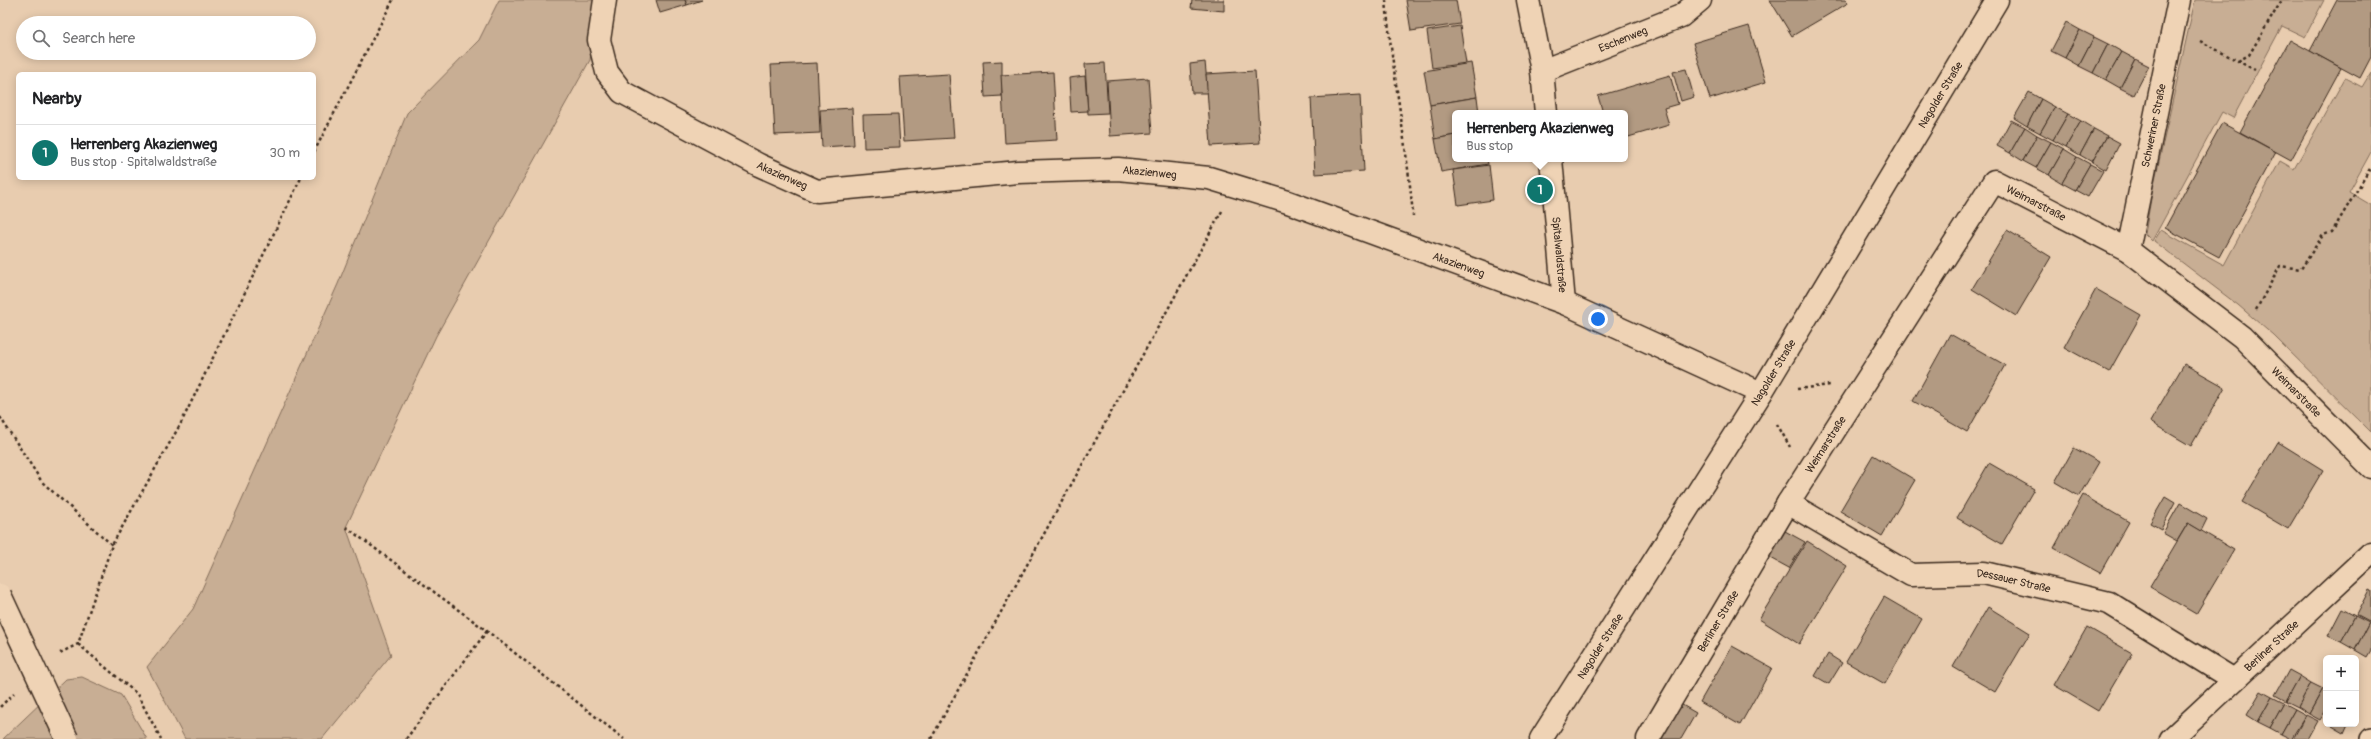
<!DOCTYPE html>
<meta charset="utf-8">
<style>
body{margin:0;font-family:Pangolin,sans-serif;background:#f2f2f2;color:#202124}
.controls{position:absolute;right:12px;bottom:12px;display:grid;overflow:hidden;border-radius:6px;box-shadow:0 2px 10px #0003}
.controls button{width:36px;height:36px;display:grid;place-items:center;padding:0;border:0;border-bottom:1px solid #e0e0e0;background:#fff;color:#202124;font:20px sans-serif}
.you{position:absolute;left:1598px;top:319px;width:14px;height:14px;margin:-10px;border:3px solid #fff;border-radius:50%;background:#1a73e8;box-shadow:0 0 0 6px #1a73e833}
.badge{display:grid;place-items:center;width:26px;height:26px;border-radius:50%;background:#0f766e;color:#fff;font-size:13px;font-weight:700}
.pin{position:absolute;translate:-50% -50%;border:2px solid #fff;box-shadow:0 1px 4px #0006}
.popup{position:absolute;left:1452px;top:110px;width:176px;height:52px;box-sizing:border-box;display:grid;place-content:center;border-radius:6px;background:#fff;filter:drop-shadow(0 1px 3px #0005);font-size:13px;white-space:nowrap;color:#757577}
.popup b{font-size:15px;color:#202124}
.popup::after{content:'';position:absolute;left:50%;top:100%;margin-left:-8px;border:8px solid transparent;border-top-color:#fff}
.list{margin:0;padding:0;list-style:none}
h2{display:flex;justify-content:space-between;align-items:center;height:52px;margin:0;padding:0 16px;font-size:17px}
h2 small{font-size:13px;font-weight:400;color:#757577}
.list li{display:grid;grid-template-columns:26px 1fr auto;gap:12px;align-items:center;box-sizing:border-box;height:56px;padding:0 16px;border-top:1px solid #e0e0e0}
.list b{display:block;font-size:15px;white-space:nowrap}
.list p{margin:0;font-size:13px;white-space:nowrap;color:#757577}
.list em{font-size:13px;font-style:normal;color:#757577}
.icon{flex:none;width:22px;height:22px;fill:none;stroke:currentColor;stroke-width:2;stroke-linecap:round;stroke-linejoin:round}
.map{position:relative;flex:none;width:2371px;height:739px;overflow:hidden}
.search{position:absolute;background:#fff;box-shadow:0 2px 10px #0003;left:16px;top:16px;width:300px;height:44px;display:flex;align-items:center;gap:10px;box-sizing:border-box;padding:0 14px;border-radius:22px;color:#757577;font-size:15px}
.panel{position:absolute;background:#fff;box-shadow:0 2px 10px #0003;left:16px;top:72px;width:300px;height:108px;border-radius:6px}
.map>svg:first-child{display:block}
</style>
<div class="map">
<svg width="2371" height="739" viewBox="0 0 2371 739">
<rect width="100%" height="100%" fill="#e8ccaf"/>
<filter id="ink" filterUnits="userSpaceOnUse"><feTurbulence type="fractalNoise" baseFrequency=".025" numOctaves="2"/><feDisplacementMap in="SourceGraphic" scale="8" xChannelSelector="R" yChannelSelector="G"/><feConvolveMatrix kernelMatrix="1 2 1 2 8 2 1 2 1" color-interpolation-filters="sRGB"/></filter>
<g filter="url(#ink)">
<g fill="#c8ae94" stroke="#826c59">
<path d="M499,0H600L590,60L436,336L346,527L391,655L322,739H185L147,667L193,609L338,284L407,113L479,40Z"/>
<path d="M2195,0H2324L2305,37L2282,26L2233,118L2222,112L2152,241L2145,234L2152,193Z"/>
<path d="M2371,72V152L2349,192L2371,205V432L2274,336L2238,305L2154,241L2161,230L2224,265L2280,161L2294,169L2345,78L2362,87Z"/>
<path d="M82,677L121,695L147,739H3L66,679Z"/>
</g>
<g fill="#b29a82" stroke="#3b2a1e">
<path d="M656,0H685L687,5L660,13Z"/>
<path d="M685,0H702L687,5Z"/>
<path d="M1192,0H1224V11L1191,8Z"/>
<path d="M1406,0H1456L1460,24L1411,31Z"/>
<path d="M1770,0H1846L1848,3L1792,36Z"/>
<path d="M2337,0H2371V57L2360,78L2310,51Z"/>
<path d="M2066,22L2080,30L2065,58L2051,51Z"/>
<path d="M1460,26L1466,63L1432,68L1427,31Z"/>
<path d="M1749,26L1766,82L1710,99L1693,43Z"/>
<path d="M2080,30L2094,37L2079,66L2065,58Z"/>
<path d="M2094,37L2108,44L2093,73L2079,66Z"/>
<path d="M2290,40L2341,68L2291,160L2240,132Z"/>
<path d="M2108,44L2122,52L2106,80L2093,73Z"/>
<path d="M2122,52L2135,59L2120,88L2106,80Z"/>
<path d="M2135,59L2149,66L2134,95L2120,88Z"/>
<path d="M1002,61V96L985,97L983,62Z"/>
<path d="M1205,62L1208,93H1192L1190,64Z"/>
<path d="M817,63L820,133L775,135L771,65Z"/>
<path d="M1105,63L1108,113L1088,114L1085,64Z"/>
<path d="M1471,63L1477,97L1430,105L1424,71Z"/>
<path d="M1686,69L1694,97L1681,101L1673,72Z"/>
<path d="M1255,71L1260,143L1211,146L1206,74Z"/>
<path d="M1053,72L1057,140L1005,143L1001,75Z"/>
<path d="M949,74L954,138L904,141L900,77Z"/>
<path d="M1670,75L1678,104L1664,108L1669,125L1625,138V113H1603L1598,96Z"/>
<path d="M1085,76L1088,111L1071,112L1069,78Z"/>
<path d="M1148,78L1152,133L1110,136L1107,81Z"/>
<path d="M2029,92L2041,99L2027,126L2014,118Z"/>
<path d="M1360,95L1364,171L1315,174L1311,98Z"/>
<path d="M1477,97L1479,113H1455V135L1435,139L1430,105Z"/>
<path d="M2041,99L2055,107L2040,133L2027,126Z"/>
<path d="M2055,107L2068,114L2053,140L2040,133Z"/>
<path d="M852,108L854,145L822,147L820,110Z"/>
<path d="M898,114L900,147L864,148L863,115Z"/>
<path d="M2068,114L2081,121L2066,147L2053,140Z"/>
<path d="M2011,120L2025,127L2010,153L1997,146Z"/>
<path d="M2081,121L2094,129L2080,155L2066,147Z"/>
<path d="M2222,123L2276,152L2219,257L2165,228Z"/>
<path d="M2025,127L2037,135L2023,161L2010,153Z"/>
<path d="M2094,129L2107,136L2092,162L2080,155Z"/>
<path d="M1455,135V159H1487L1488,164L1441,172L1435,139Z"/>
<path d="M2037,135L2051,142L2036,168L2023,161Z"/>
<path d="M2107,136L2120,143L2106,170L2092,162Z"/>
<path d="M2051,142L2064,149L2049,175L2036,168Z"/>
<path d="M2064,149L2077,157L2062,183L2049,175Z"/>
<path d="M2077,157L2090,164L2075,190L2062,183Z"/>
<path d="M2090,164L2103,171L2088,197L2075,190Z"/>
<path d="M1489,165L1493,200L1458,205L1453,170Z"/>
<path d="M2007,230L2051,257L2016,316L1972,289Z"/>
<path d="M2096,289L2141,315L2109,372L2064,347Z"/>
<path d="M1950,334L2005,365L1967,432L1913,401Z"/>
<path d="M2184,364L2225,387L2191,446L2150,422Z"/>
<path d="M2278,442L2323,470L2288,529L2242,502Z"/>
<path d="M2074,448L2099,462L2079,496L2055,482Z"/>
<path d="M1873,455L1915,480L1882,536L1840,511Z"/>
<path d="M1989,463L2034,489L2002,544L1957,518Z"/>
<path d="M2083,495L2129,522L2100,573L2054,548Z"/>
<path d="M2165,497L2175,503L2161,529L2150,523Z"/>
<path d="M2180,503L2207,519L2201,531L2188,523L2177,541L2163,533Z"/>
<path d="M2188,523L2234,550L2196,614L2150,587Z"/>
<path d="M1785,531L1805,542L1789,568L1769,557Z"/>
<path d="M1807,541L1847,566L1799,644L1759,619Z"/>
<path d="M2369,590L2371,591V618L2369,622L2356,615Z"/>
<path d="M1884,597L1922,619L1885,684L1846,662Z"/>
<path d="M1988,607L2030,633L1995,692L1953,667Z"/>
<path d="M2342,609L2355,616L2341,642L2328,636Z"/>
<path d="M2355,616L2369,623L2355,650L2341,642Z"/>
<path d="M2369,623L2371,624V650L2367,657L2355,650Z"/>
<path d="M2087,627L2132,653L2098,711L2054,685Z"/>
<path d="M1732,646L1772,668L1740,725L1700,702Z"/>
<path d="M1828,654L1842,663L1829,684L1815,676Z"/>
<path d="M2289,670L2300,676L2286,701L2275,695Z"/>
<path d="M2300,676L2311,683L2298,707L2286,701Z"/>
<path d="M2311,683L2323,689L2309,714L2298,707Z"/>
<path d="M2323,689L2326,691V710L2320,720L2309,714Z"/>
<path d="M2261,691L2272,697L2258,722L2247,715Z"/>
<path d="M2272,697L2284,703L2270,728L2258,722Z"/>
<path d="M1677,702L1696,713L1681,739H1657Z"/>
<path d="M2284,703L2295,709L2281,734L2270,728Z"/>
<path d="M2295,709L2306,715L2291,739L2281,734Z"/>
<path d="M2306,715L2318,721L2308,739H2293Z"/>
<path d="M2333,724H2348L2344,733L2332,726Z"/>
</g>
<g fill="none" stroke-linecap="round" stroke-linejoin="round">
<defs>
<path id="service" d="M2370,739L2371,738"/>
<g id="minor">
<path id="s1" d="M605,0L599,40L607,72L622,92L759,165L817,191L1018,172L1118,169L1209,178L1288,202L1564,303L1761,393"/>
<path d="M1528,0L1542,71L1546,113"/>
<path id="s2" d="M1542,71L1681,16L1700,0"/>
<path id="s3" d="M1551,159L1564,303"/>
<path id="s4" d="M2128,250L2179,0"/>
<path id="s5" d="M1788,503L1911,575L1984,573L2109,603L2234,680"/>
<path id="s6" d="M1648,739L1788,503L1994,181L2128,250L2242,337L2371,467"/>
<path id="s7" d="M2171,739L2371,553"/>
</g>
<g id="secondary">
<path id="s8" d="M1541,739L1761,393L1997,0"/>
</g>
</defs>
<use href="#service" stroke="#3b2a1e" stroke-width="22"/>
<use href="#minor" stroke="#3b2a1e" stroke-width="25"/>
<use href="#secondary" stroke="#3b2a1e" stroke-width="25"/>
<g stroke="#3b2a1e" stroke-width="2.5" stroke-dasharray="3 3" stroke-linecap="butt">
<path d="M1386,0C1392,72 1407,144 1413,216"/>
<path d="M2200,41L2255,70"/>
<path d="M2238,61L2249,55L2282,0"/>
<path d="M314,152L393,0"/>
<path d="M2256,310L2280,266L2301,269L2323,235L2332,232L2371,167"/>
<path d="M1797,389L1830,385"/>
<path d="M0,417L42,482L112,545"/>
<path d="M1777,424L1790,447"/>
<path d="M346,527L487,631L624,739"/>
<path d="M78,644L137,694L161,739"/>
<path d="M60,653L78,644L112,545L181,423L301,178"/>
<path d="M0,707L14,693"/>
<path d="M406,739L487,631"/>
<path d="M931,739L1222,211"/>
</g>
<use href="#service" stroke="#efd3b5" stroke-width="19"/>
<use href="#minor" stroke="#efd3b5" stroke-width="22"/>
<use href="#secondary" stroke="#efd3b5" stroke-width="22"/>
<defs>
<path id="primary-bridge" d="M0,595L67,739"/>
</defs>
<use href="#primary-bridge" stroke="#3b2a1e" stroke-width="25" stroke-linecap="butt"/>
<use href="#primary-bridge" stroke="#efd3b5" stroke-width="22"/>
</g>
</g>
<g text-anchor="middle" stroke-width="3.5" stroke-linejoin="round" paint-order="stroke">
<g font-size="11" fill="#3b2a1e" stroke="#efd3b5">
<text dy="4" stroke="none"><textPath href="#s2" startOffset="87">Eschenweg</textPath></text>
<text dy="4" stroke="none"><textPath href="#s8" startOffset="758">Nagolder Straße</textPath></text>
<text dy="4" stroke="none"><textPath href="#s4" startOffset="127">Schweriner Straße</textPath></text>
<text dy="4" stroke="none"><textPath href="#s1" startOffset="651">Akazienweg</textPath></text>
<text dy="4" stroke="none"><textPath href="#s1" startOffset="279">Akazienweg</textPath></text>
<text dy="4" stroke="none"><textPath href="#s6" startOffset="704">Weimarstraße</textPath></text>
<text dy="4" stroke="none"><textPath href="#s3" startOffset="96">Spitalwaldstraße</textPath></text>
<text dy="4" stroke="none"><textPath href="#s1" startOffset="975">Akazienweg</textPath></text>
<text dy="4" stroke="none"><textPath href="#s8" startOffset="434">Nagolder Straße</textPath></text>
<text dy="4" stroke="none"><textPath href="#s6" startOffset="1028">Weimarstraße</textPath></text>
<text dy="4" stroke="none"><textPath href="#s6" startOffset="344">Weimarstraße</textPath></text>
<text dy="4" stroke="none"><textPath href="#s5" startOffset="246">Dessauer Straße</textPath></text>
<text dy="4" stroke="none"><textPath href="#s6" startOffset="137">Berliner Straße</textPath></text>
<text dy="4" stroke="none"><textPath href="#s8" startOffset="110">Nagolder Straße</textPath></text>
<text dy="4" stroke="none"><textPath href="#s7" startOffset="137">Berliner Straße</textPath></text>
</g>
</g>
</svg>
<div class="controls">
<button>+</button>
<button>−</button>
</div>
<div class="you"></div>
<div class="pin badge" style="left:1540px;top:190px">1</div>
<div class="popup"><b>Herrenberg Akazienweg</b>Bus stop</div>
<div class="search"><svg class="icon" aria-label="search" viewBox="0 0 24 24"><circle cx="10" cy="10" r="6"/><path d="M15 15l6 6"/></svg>Search here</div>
<section class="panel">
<h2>Nearby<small></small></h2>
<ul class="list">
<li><span class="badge">1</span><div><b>Herrenberg Akazienweg</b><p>Bus stop · Spitalwaldstraße</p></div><em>30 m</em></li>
</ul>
</section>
</div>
